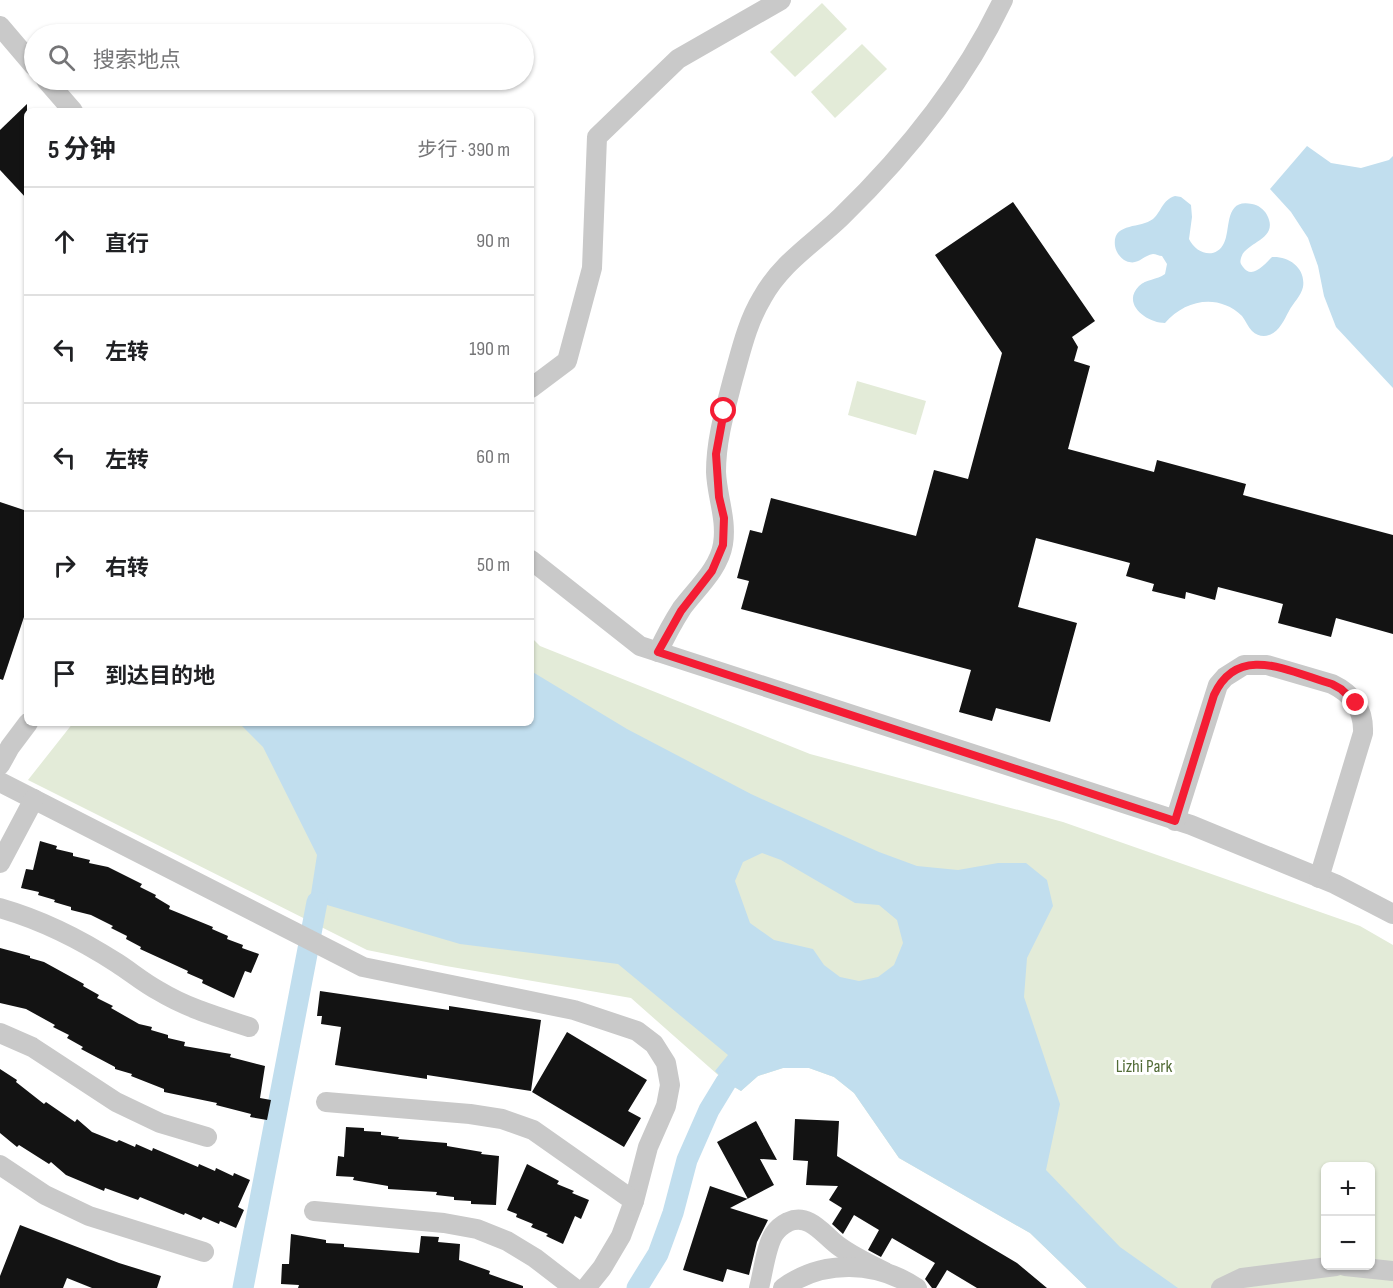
<!DOCTYPE html>
<html lang="zh">
<meta charset="utf-8">
<style>
body{margin:0;font-family:"Sofia Sans Condensed","Noto Sans SC",sans-serif;background:#f6f6f6;color:#202124}
.controls{position:absolute;right:18px;bottom:18px;display:grid;overflow:hidden;border-radius:9px;box-shadow:0 2px 4px #0004}
.controls button{width:54px;height:54px;display:grid;place-items:center;padding:0;border:0;border-bottom:2px solid #e0e0e0;background:#fff;color:#202124;font:30px sans-serif}
.stop{position:absolute;width:18px;height:18px;margin:-14px;border:4px solid #f41d34;border-radius:50%;background:#fff}
.stop.end{background:#f41d34;border-color:#fff;box-shadow:0 2px 6px #0008}
.list{margin:0;padding:0;list-style:none}
h2{display:flex;justify-content:space-between;align-items:center;height:78px;margin:0;padding:0 24px;font-size:26px}
h2 small{font-size:20px;font-weight:400;color:#757577}
.list li{display:grid;grid-template-columns:39px 1fr auto;gap:18px;align-items:center;box-sizing:border-box;height:108px;padding:0 24px;border-top:2px solid #e0e0e0}
.list b{display:block;font-size:22px;white-space:nowrap}
.list em{font-size:20px;font-style:normal;color:#757577}
.icon{flex:none;width:33px;height:33px;fill:none;stroke:currentColor;stroke-width:2;stroke-linecap:round;stroke-linejoin:round}
.map{position:relative;flex:none;width:1393px;height:1288px;overflow:hidden}
.search{position:absolute;background:#fff;box-shadow:0 2px 4px #0004;left:24px;top:24px;width:510px;height:66px;display:flex;align-items:center;gap:15px;box-sizing:border-box;padding:0 21px;border-radius:33px;color:#757577;font-size:22px}
.panel{position:absolute;background:#fff;box-shadow:0 2px 4px #0004;left:24px;top:108px;width:510px;height:618px;border-radius:9px}
.map>svg:first-child{display:block}
</style>
<div class="map">
<svg width="1393" height="1288" viewBox="0 0 1393 1288">
<rect width="100%" height="100%" fill="#fff"/>
<g fill="#e3ebd8" fill-rule="evenodd">
<path d="M822,3L847,29L795,77L770,52Z"/>
<path d="M862,44L887,69L835,118L811,92Z"/>
<path d="M857,381L926,401L916,435L848,415Z"/>
<path d="M531,637L540,646L810,754L1063,822L1360,926L1393,945V1288H1087L1030,1233L899,1158L854,1093L834,1077L809,1068H783L758,1076L741,1091L726,1082L631,998L446,966L367,950L28,780L73,723H531ZM1326,1166H1370V1266H1326Z"/>
</g>
<g fill="#c1deee" fill-rule="evenodd">
<path d="M1307,146L1331,163L1361,168L1389,160L1393,156V388L1336,327L1324,296L1318,266L1308,238L1291,212L1270,189Z"/>
<path d="M1175,196L1181,197L1191,205L1192,217L1189,239C1196,254 1216,260 1224,243C1231,229 1224,198 1252,204C1258,205 1264,209 1267,215C1280,240 1245,242 1241,258C1240,262 1240,263 1243,267C1252,280 1265,264 1272,257C1289,256 1306,268 1303,287C1301,296 1293,303 1289,311C1284,320 1279,332 1269,335C1264,337 1257,336 1252,331C1248,327 1246,321 1242,316C1218,293 1185,300 1165,323C1147,323 1121,304 1139,286C1146,279 1157,280 1165,274L1167,264L1162,256C1159,256 1156,254 1153,254C1142,256 1138,266 1126,261C1120,258 1116,252 1115,246C1112,222 1140,229 1153,219C1162,211 1162,200 1175,196Z"/>
<path d="M531,671L627,729L751,794L879,852L917,866L958,870L998,863H1026L1047,880L1053,906L1027,958L1024,997L1060,1104L1046,1170L1120,1247L1178,1288H1087L1030,1233L899,1158L854,1093L834,1077L809,1068H783L758,1076L741,1091L726,1082L715,1071L728,1055L618,964L460,944L310,900L317,855L263,747L239,723H531ZM762,853L781,860L855,903L879,905L897,920L903,943L894,965L878,977L859,981L840,977L824,965L813,949L774,940L750,923L735,881L743,862Z"/>
</g>
<g fill="none" stroke-linecap="round" stroke-linejoin="round">
<g stroke="#c1deee" stroke-width="21">
<path d="M243,1288L317,902"/>
<path d="M637,1288L658,1254L673,1213L687,1160L709,1110L726,1082"/>
</g>
</g>
<g fill="#131313">
<path d="M27,104V199L0,170V130Z"/>
<path d="M1013,202L1095,321L1072,337L1078,347L1074,361L1090,366L1068,449L1154,472L1157,460L1246,484L1243,495L1393,535V634L1336,618L1331,637L1278,623L1283,604L1218,587L1215,600L1186,592L1185,599L1152,591L1154,584L1126,576L1130,563L1036,538L1018,607L1077,623L1050,722L996,708L992,721L959,712L971,670L741,609L749,581L737,578L750,530L762,533L771,498L916,536L934,470L968,479L1002,353L935,255Z"/>
<path d="M0,502L27,511V608L3,680L0,679Z"/>
<path d="M40,841L57,846L56,849L73,853V856L90,860L89,863L108,867L142,884L140,887L156,895L155,897L170,906L169,909L213,927L212,929L228,936L227,939L243,945L242,948L259,954L251,973L245,971L234,998L202,983L203,980L187,973L188,971L140,949L141,947L126,939L127,936L111,928L113,926L91,915L71,910V907L54,902L55,900L38,895L39,892L21,888L26,869L33,870Z"/>
<path d="M0,948L30,956V958L44,962L84,984L83,986L99,995L97,998L113,1006L111,1008L139,1024L152,1027L151,1030L168,1035V1038L185,1042L184,1046L231,1054L230,1057L265,1066L260,1098L271,1100L267,1120L250,1117L251,1114L216,1105L217,1103L164,1092V1089L131,1076L132,1074L115,1069V1067L81,1049L83,1047L67,1038L69,1035L53,1027L55,1025L26,1009L0,1003Z"/>
<path d="M320,991L449,1010V1006L541,1020L531,1091L427,1075V1079L335,1065L341,1027L321,1024L322,1016H317Z"/>
<path d="M567,1032L647,1080L628,1111L641,1118L624,1147L532,1092Z"/>
<path d="M0,1069L17,1080L16,1082L44,1104L46,1102L75,1122L77,1119L92,1132L117,1142L119,1140L135,1147L136,1144L152,1151L153,1148L198,1167L199,1164L215,1171L216,1168L233,1176L234,1173L250,1180L238,1207L244,1210L236,1228L220,1221L219,1224L203,1217L201,1220L185,1213L184,1215L140,1197L138,1200L105,1188L104,1191L66,1175L51,1162L49,1164L19,1145L17,1147L0,1133Z"/>
<path d="M795,1119L839,1121L837,1156L1017,1263L1047,1288H977L947,1270L936,1288H932L925,1279L935,1263L892,1238L881,1257L868,1250L879,1230L854,1215L843,1234L832,1224L842,1208L829,1200L838,1186L806,1185L808,1161L793,1160Z"/>
<path d="M756,1121L777,1160L760,1159L774,1185L730,1208L768,1220L757,1242L749,1275L727,1269L723,1282L683,1270L710,1186L748,1199L717,1142Z"/>
<path d="M346,1127L364,1128V1131L381,1132V1135L399,1137L398,1139L447,1143V1146L482,1152L481,1154L499,1156L496,1205L471,1204V1201L454,1200V1197L436,1195L437,1192L388,1189V1186L353,1180L354,1177L336,1176L338,1156L344,1157Z"/>
<path d="M527,1164L559,1181L557,1184L574,1191L572,1193L589,1200L581,1219L575,1216L563,1244L546,1236L548,1234L531,1227L533,1224L516,1217L517,1214L507,1210Z"/>
<path d="M20,1225L119,1263L161,1276L157,1288H92L67,1278L63,1288H0V1276Z"/>
<path d="M291,1234L326,1240V1243L344,1244V1247L419,1253L421,1236L439,1237L438,1242L460,1244L459,1260L490,1271L489,1274L523,1286V1288H298L299,1285L281,1284L282,1264H289Z"/>
</g>
<g fill="none" stroke-linecap="round" stroke-linejoin="round">
<g stroke="#c9c9c9" stroke-width="20">
<path d="M0,26L34,66"/>
<path d="M46,80L73,111"/>
<path d="M531,388L567,361L592,268L597,137L678,59L781,0"/>
<path d="M531,560L640,646L1191,825L1335,884L1393,914"/>
<path d="M658,652C665,637 673,622 682,608C697,588 719,569 723,544C727,519 717,497 716,472C716,440 725,410 733,379C741,351 747,323 762,298C781,263 813,244 841,217C905,155 964,82 1003,0"/>
<path d="M0,765L10,747L28,723"/>
<path d="M0,782L363,967L574,1010L637,1031L654,1044L666,1063L670,1085L666,1106L648,1147L634,1201L621,1236L602,1268L586,1288"/>
<path d="M1175,821L1218,685L1225,677L1244,665H1267L1332,684C1353,694 1364,710 1363,733L1319,878"/>
<path d="M0,863L34,799"/>
<path d="M0,908C42,920 80,939 117,963C131,972 144,983 159,991C187,1008 218,1017 249,1027"/>
<path d="M0,1033L32,1047L116,1102L160,1123L207,1137"/>
<path d="M326,1102L470,1114L502,1119L533,1130L634,1201"/>
<path d="M0,1165L45,1195L89,1216L204,1252"/>
<path d="M314,1211L444,1223L477,1229L507,1241L535,1258L574,1288"/>
<path d="M1345,1266L1393,1271"/>
<path d="M759,1288C763,1273 766,1246 774,1234C778,1228 782,1225 788,1222C810,1212 824,1236 840,1247C854,1257 869,1264 885,1272"/>
<path d="M783,1288C823,1259 876,1261 917,1288"/>
<path d="M1221,1288L1242,1278L1336,1266"/>
</g>
</g>
<g fill="none" stroke-linecap="round" stroke-linejoin="round">
<path stroke="#f41d34" stroke-width="8" d="M724,411L716,454L719,497L724,518L723,545L712,571L681,611L658,652L1175,821L1214,695C1238,642 1290,672 1332,684L1341,689L1356,703"/>
</g>
<g text-anchor="middle" stroke-width="6" stroke-linejoin="round" paint-order="stroke">
<g font-size="18" fill="#516b36" stroke="#fff">
<text x="1144" y="1072">Lizhi Park</text>
</g>
</g>
</svg>
<div class="controls">
<button>+</button>
<button>−</button>
</div>
<div class="stop" style="left:724px;top:411px"></div>
<div class="stop end" style="left:1356px;top:703px"></div>
<div class="search"><svg class="icon" aria-label="search" viewBox="0 0 24 24"><circle cx="10" cy="10" r="6"/><path d="M15 15l6 6"/></svg>搜索地点</div>
<section class="panel">
<h2>5 分钟<small>步行 · 390 m</small></h2>
<ul class="list">
<li><svg class="icon" aria-label="ahead" viewBox="0 0 24 24"><path d="M12 20V5M6 11l6-6 6 6"/></svg><div><b>直行</b></div><em>90 m</em></li>
<li><svg class="icon" aria-label="left" viewBox="0 0 24 24"><path d="M17 20v-9H6M10 6l-5 5 5 5"/></svg><div><b>左转</b></div><em>190 m</em></li>
<li><svg class="icon" aria-label="left" viewBox="0 0 24 24"><path d="M17 20v-9H6M10 6l-5 5 5 5"/></svg><div><b>左转</b></div><em>60 m</em></li>
<li><svg class="icon" aria-label="right" viewBox="0 0 24 24"><path d="M7 20v-9h11M14 6l5 5-5 5"/></svg><div><b>右转</b></div><em>50 m</em></li>
<li><svg class="icon" aria-label="arrive" viewBox="0 0 24 24"><path d="M6 21V4h12l-3 4 3 4H6"/></svg><div><b>到达目的地</b></div></li>
</ul>
</section>
</div>
